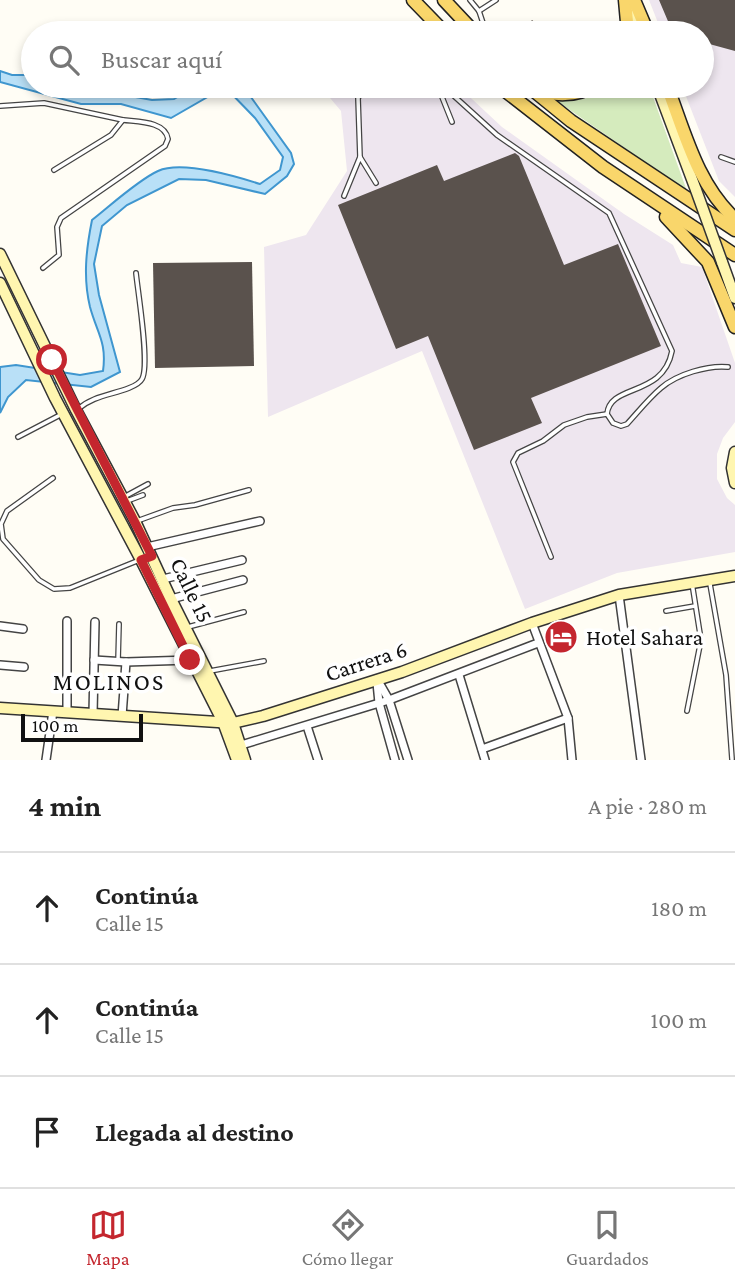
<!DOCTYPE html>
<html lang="es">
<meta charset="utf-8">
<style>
body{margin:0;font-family:"Crimson Pro",serif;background:#f2f2f2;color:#222}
.scale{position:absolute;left:21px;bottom:18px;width:122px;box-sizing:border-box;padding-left:7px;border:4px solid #111;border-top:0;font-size:19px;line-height:24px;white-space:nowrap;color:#111;-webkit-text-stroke:5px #fff;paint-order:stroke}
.stop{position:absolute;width:21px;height:21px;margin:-16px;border:5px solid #c4262e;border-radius:50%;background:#fff}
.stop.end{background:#c4262e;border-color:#fff;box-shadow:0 2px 7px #0008}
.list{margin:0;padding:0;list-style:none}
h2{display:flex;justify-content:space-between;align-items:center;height:91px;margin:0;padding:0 28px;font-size:30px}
h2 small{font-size:23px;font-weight:400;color:#767676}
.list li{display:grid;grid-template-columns:46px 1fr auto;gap:21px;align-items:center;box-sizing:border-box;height:112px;padding:0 28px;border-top:2px solid #e0e0e0}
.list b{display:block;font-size:26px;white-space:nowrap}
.list p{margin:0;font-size:23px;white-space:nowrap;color:#767676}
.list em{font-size:23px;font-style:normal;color:#767676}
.icon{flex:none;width:38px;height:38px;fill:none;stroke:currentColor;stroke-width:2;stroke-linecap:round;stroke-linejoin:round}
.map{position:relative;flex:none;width:735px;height:760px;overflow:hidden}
.search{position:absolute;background:#fff;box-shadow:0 4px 10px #0003;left:21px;right:21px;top:21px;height:77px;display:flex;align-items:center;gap:18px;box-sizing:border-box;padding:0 24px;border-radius:38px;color:#767676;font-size:26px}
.sheet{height:427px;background:#fff}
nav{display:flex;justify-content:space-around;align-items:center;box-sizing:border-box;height:98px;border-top:2px solid #e0e0e0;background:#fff;font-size:19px;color:#767676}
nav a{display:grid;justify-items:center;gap:4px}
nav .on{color:#c4262e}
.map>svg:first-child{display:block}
</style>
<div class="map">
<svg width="735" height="760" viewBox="0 0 735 760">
<rect width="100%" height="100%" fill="#fffdf5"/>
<g fill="#eee6ef">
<path d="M649,0H735V197L719,181L682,86H702V33H662Z"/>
<path d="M320,86H458L502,127L624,214L673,245L681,263L702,267L735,363V422L723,438L717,454V479L727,498L735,505V552L617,573L525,609L422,351L268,417L264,247L306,235L347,171L341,111Z"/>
</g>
<path fill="#d5ebbd" d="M609,86H649L687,191L554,99C579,101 589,101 609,86Z"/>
<path fill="#b9e0f7" stroke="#3f96cf" stroke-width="2" d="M0,71L12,75H33V86H65L75,91L93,86H107L130,96L152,100L174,99L195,86H243L291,153L294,164L287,176L265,194L206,180L179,179L127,205L102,226L94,264L99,295L120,372L91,387L26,380L8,397L0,413V367L16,365L80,375L103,371C107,342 97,333 90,307C83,278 86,250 92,220C110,206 138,180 158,171C182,160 235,176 260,184L280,170L283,157L255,118L225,87L171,118L121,104H81L0,82Z"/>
<g fill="#5a524d">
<path d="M659,0H735V51L702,42V33H673Z"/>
<path d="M532,20L548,33H529L524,30Z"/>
<path d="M515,153L519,156L564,265L618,244L661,346L531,398L542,423L474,450L428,336L396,349L338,205L437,165L444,181Z"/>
<path d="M252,262L254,366L155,368L153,263Z"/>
</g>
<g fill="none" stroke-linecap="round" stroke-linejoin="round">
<defs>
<g id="lane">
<path d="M470,0L479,11L483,23"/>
<path d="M479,11L496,0"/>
<path d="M375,86L384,93L403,86"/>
<path d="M442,86V97L452,122"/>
<path d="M443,86L497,135L609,213L672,351C663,398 610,383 607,414L613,423L621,426L627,424C638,412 649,398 661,388C677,374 708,365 728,367"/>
<path d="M0,106L44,103L123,120L111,135L54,170"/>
<path d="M360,157L358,98L366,86"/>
<path d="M721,157L735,162"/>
<path d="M344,196L360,157L376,183"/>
<path d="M43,268L59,255L57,227L61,218L165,146L168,139C165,121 138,122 123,120"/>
<path d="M78,409C93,396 111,395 129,388C134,386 140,383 142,379C150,365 138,293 136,273"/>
<path d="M18,437L62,414"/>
<path d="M53,478L7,511L1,524L3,539L39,580L54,589L70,588L137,561"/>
<path d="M124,497L148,484"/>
<path d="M127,501L143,495"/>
<path d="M137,521L173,508L195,505L249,490"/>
<path d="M551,557L513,462L518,453L543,441L564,425L587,417L607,414"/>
<path d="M710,584L726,675L732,759"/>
<path d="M666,611L695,606"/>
<path d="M188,627L244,612"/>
<path d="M118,661L119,624"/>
<path d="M210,671L264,661"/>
<path d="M687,711L701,640L692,583"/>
</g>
<g id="street">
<path d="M147,547L260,521"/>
<path d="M163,579L242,560"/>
<path d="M619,595L641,760"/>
<path d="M171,599L243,580"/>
<path d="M67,621V712"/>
<path d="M532,623L568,718L572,760"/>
<path d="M0,626L23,629"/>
<path d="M94,660L126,662L190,660"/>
<path d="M0,665L24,667"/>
<path d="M459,675L485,760"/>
<path d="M377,679L389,700L408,760"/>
<path d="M377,683L379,703L395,760"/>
<path d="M93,714L95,622"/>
<path d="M122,716L126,662"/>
<path d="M307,726L318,760"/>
<path d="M238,746L389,700L538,643"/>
<path d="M482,749L568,718"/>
<path d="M46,760L53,711"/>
</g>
<g id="secondary">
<path d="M629,9L638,33"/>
<path d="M657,86L696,190"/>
<path d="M0,254L76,410L135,521L171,599L233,723L245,760"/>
<path d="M722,262L735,298"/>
<path d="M0,283L55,398L141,560L223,722L237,760"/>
<path d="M735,452L732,468L735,483"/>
<path d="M0,708L233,723L263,716L402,672L532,623L619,595L735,576"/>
</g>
<g id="primary">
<path d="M413,0L445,33"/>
<path d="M444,0L475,33"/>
<path d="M625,0L628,33"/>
<path d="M634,0L648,33"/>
<path d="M499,86L603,167L735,255"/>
<path d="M528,86L571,121L735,230"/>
<path d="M667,86C685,133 697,184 735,219"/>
<path d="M535,88C554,97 576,96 595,86"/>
<path d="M666,217L708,262L735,327"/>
</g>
</defs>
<use href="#lane" stroke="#444" stroke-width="6"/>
<use href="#street" stroke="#444" stroke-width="10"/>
<use href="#secondary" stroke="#333" stroke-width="13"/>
<use href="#primary" stroke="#222" stroke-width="15"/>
<use href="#lane" stroke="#fff" stroke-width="3.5"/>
<use href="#street" stroke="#fff" stroke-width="7"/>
<use href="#secondary" stroke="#fff6b0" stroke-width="10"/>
<use href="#primary" stroke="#f9d66b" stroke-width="12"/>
<defs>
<path id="secondary-bridge" d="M696,190L722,262"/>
</defs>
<use href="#secondary-bridge" stroke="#333" stroke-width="13" stroke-linecap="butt"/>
<use href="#secondary-bridge" stroke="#fff6b0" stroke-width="10"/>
</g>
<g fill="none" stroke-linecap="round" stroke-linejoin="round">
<path stroke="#c4262e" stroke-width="9" d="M52,360L152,556L141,560L190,660"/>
</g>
<defs>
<symbol id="hotel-disc" viewBox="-11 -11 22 22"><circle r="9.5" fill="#c4262e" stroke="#fff"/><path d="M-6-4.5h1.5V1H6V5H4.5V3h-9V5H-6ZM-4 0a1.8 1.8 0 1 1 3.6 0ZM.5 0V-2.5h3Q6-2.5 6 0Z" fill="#fff"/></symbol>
</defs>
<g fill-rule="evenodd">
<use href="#hotel-disc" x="542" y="618" width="38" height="38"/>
</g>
<g text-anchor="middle" stroke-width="7" stroke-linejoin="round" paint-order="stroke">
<g font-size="23" fill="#111" stroke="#fff">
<text transform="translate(192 590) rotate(64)" y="8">Calle 15</text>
<text transform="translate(366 661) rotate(-18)" y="8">Carrera 6</text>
</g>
<g font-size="23" fill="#111" stroke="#fff" text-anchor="start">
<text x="586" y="645">Hotel Sahara</text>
</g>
<g font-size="24" letter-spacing="2" fill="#111" stroke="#fff">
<text x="109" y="690">MOLINOS</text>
</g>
</g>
</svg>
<div class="scale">100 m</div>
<div class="stop" style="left:52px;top:360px"></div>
<div class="stop end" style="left:190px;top:660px"></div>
<div class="search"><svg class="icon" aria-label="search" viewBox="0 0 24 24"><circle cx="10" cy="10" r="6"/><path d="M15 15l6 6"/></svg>Buscar aquí</div>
</div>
<section class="sheet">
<h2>4 min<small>A pie · 280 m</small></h2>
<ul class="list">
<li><svg class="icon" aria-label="ahead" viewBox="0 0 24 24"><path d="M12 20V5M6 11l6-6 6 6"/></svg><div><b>Continúa</b><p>Calle 15</p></div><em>180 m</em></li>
<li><svg class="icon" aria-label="ahead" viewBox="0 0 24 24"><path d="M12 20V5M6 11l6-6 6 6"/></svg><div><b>Continúa</b><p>Calle 15</p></div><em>100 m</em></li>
<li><svg class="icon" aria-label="arrive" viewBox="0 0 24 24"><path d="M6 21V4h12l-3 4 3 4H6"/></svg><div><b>Llegada al destino</b></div></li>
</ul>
</section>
<nav>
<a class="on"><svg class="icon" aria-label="map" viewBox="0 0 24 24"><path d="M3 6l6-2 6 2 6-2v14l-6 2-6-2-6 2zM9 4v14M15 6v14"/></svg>Mapa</a>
<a><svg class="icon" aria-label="directions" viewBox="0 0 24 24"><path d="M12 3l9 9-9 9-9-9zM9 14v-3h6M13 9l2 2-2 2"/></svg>Cómo llegar</a>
<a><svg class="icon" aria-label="saved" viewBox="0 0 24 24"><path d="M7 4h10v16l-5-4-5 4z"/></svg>Guardados</a>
</nav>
